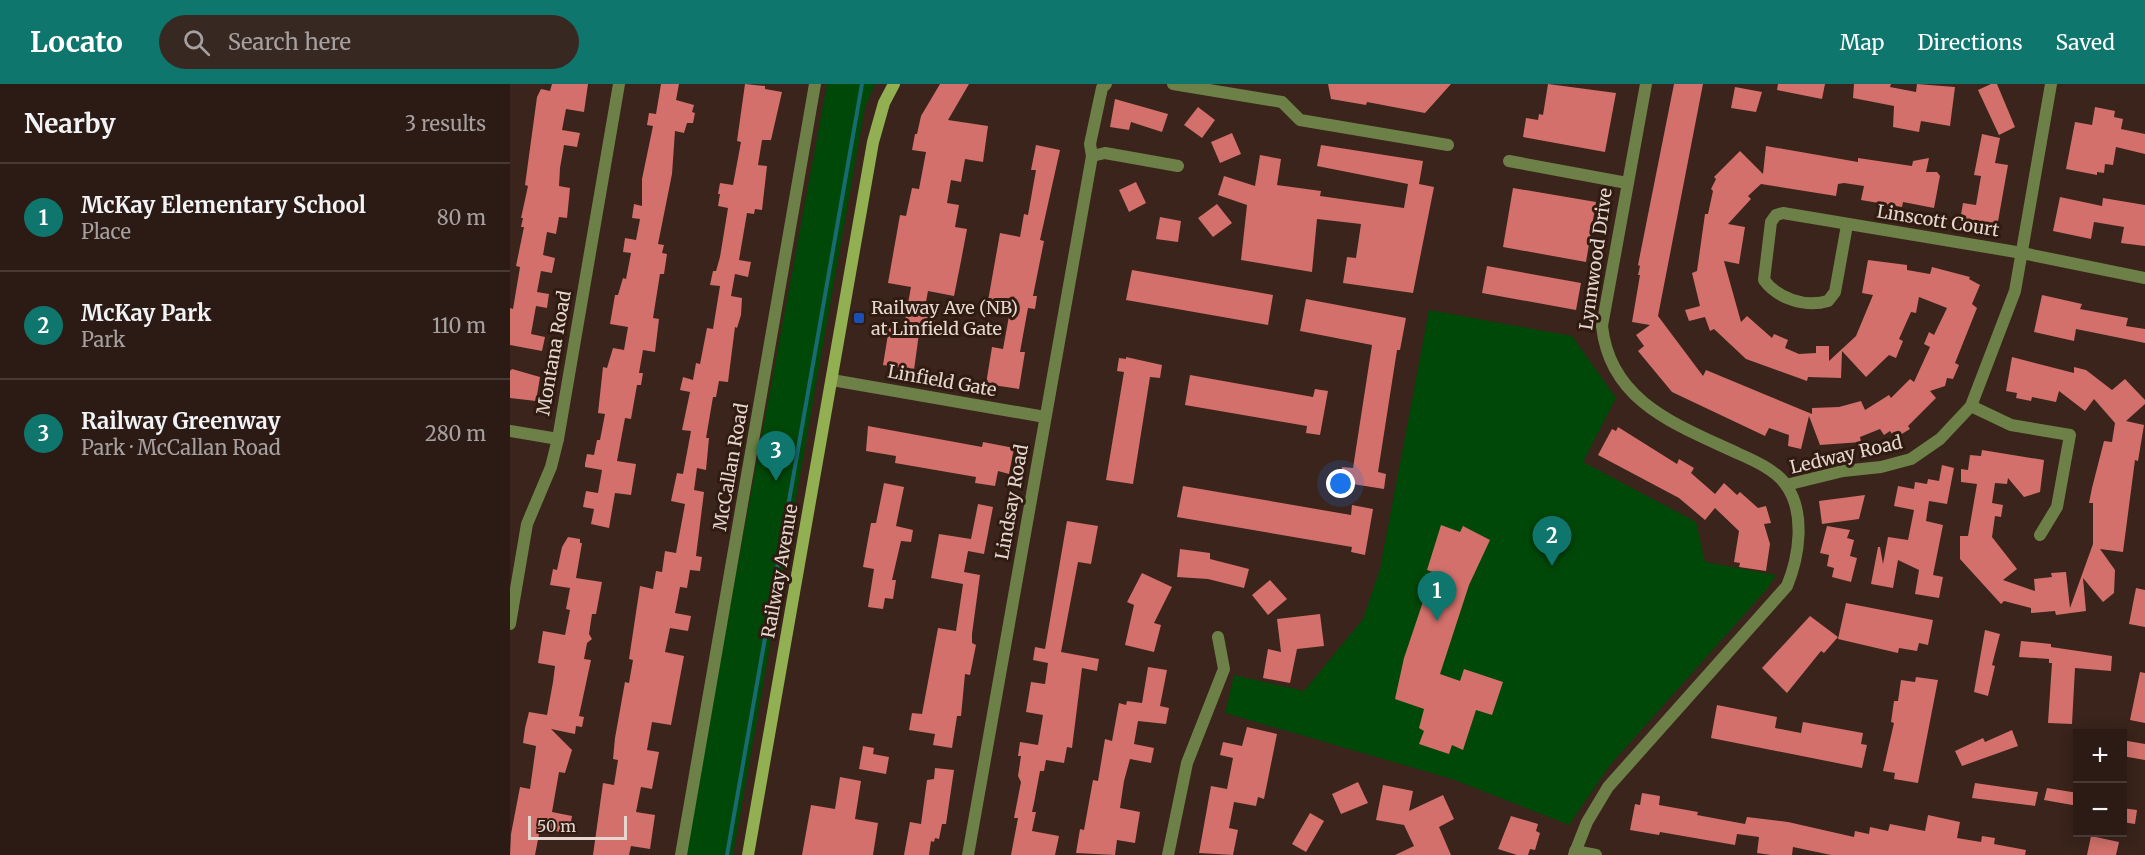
<!DOCTYPE html>
<meta charset="utf-8">
<style>
body{margin:0;font-family:Merriweather,serif;background:#382822;color:#f1f3f6}
.controls{position:absolute;right:18px;bottom:18px;display:grid;overflow:hidden;border-radius:0px;box-shadow:0 3px 15px #0003}
.controls button{width:54px;height:54px;display:grid;place-items:center;padding:0;border:0;border-bottom:2px solid #483934;background:#2c1b14;color:#f1f3f6;font:30px sans-serif}
.scale{position:absolute;left:18px;bottom:15px;width:99px;box-sizing:border-box;padding-left:6px;border:3px solid #e5d6d0;border-top:0;font-size:16px;line-height:21px;white-space:nowrap;color:#e5d6d0;-webkit-text-stroke:4px #301b11;paint-order:stroke}
.you{position:absolute;left:831px;top:400px;width:21px;height:21px;margin:-15px;border:4px solid #fff;border-radius:50%;background:#1a73e8;box-shadow:0 0 0 9px #1a73e833}
.badge{display:grid;place-items:center;width:39px;height:39px;border-radius:50%;background:#0f766e;color:#fff;font-size:20px;font-weight:700}
.pin{position:absolute;translate:-50% -50px;filter:drop-shadow(0 2px 3px #0008)}
.pin::after{content:'';position:absolute;top:32px;width:21px;height:18px;background:inherit;clip-path:polygon(0 0,100% 0,50% 100%)}
.list{margin:0;padding:0;list-style:none}
h2{display:flex;justify-content:space-between;align-items:center;height:78px;margin:0;padding:0 24px;font-size:26px}
h2 small{font-size:20px;font-weight:400;color:#a6a1a0}
.list li{display:grid;grid-template-columns:39px 1fr auto;gap:18px;align-items:center;box-sizing:border-box;height:108px;padding:0 24px;border-top:2px solid #483934}
.list b{display:block;font-size:22px;white-space:nowrap}
.list p{margin:0;font-size:20px;white-space:nowrap;color:#a6a1a0}
.list em{font-size:20px;font-style:normal;color:#a6a1a0}
.icon{flex:none;width:33px;height:33px;fill:none;stroke:currentColor;stroke-width:2;stroke-linecap:round;stroke-linejoin:round}
.map{position:relative;flex:none;width:1635px;height:771px;overflow:hidden}
header{display:flex;align-items:center;gap:36px;box-sizing:border-box;height:84px;padding:0 30px;background:#0f766e;color:#fff}
header strong{font-size:28px}
nav{display:flex;gap:33px;margin-inline-start:auto;font-size:21px}
.search{width:420px;height:54px;background:#382822;display:flex;align-items:center;gap:15px;box-sizing:border-box;padding:0 21px;border-radius:33px;color:#a6a1a0;font-size:22px}
main{display:flex}
aside{flex:1;background:#2c1b14}
.map>svg:first-child{display:block}
</style>
<header>
<strong>Locato</strong>
<div class="search"><svg class="icon" aria-label="search" viewBox="0 0 24 24"><circle cx="10" cy="10" r="6"/><path d="M15 15l6 6"/></svg>Search here</div>
<nav><a>Map</a><a>Directions</a><a>Saved</a></nav>
</header>
<main>
<aside>
<h2>Nearby<small>3 results</small></h2>
<ul class="list">
<li><span class="badge">1</span><div><b>McKay Elementary School</b><p>Place</p></div><em>80 m</em></li>
<li><span class="badge">2</span><div><b>McKay Park</b><p>Park</p></div><em>110 m</em></li>
<li><span class="badge">3</span><div><b>Railway Greenway</b><p>Park · McCallan Road</p></div><em>280 m</em></li>
</ul>
</aside>
<div class="map">
<svg width="1635" height="771" viewBox="0 0 1635 771">
<rect width="100%" height="100%" fill="#3a241b"/>
<g fill="#004808">
<path d="M317,0H365L355,23L223,771H174Z"/>
<path d="M919,226L1062,252L1106,314L1073,378L1186,438L1195,478L1266,491L1257,505L1100,681L1059,741L942,695L715,629L724,591L794,607L853,535L870,485Z"/>
</g>
<g fill="none" stroke-linecap="round" stroke-linejoin="round">
<path stroke="#196b73" stroke-width="4" d="M217,771L352,0"/>
</g>
<g fill="#d3706b">
<path d="M42,0H78L74,28L56,25L52,46L70,49L67,63L54,61L50,84L49,102L60,104L57,134L49,133L46,150L37,148L33,171L45,174L42,189L31,187L27,208L39,210L37,224L26,222L21,250L35,253L32,267L0,261V224L3,225L10,183L6,182L14,143H11L13,134H11L18,102L15,101L27,13L31,5L40,7Z"/>
<path d="M151,0H169L166,16L184,21L182,28L185,29L183,39H177L174,49L165,47L162,90L148,160L154,161L152,169L157,170L154,190H150L143,234L149,235L145,268L133,266L129,289H133L131,301H127L121,335L115,334L107,377L126,380L121,411L105,409L99,444L81,440L84,425L73,423L76,407L88,409L92,386L75,383V380L77,370L84,371L87,356H90L95,330L88,329L93,283L97,284L103,264L114,266L118,243L100,240L105,211H108L113,194L116,195L121,169L113,168L115,154L126,156L130,135L122,134L124,120L132,122V95L143,42L137,41L139,29L146,30Z"/>
<path d="M235,0L255,2V5L272,8L261,56H252L248,81L257,82L252,126L245,125L244,130L237,129L229,176L241,178L238,193L225,190L221,212L232,214L231,231L227,244L225,243L218,298L209,297L206,313H203L196,354H199L196,386L187,384L184,406L194,408L186,472L192,473L190,487L180,486L177,504L170,503L165,529L181,532L178,547L160,544L155,568L174,572L161,641L142,638L137,666L149,668L142,705L131,703L126,728L145,731L140,765L121,762L119,771H83L93,699L104,701L108,676L103,675L105,654L115,598L119,599L123,576L119,575L130,502L143,505L146,487L152,488L155,467L166,469L175,420L161,417L167,389L173,390L181,347L172,346L180,308L170,306L173,293L183,296L186,279L190,280L197,244L203,245L210,202L200,201L203,187H206L210,173L218,124L208,122L210,110H208L210,99L223,101L231,58L227,57Z"/>
<path d="M430,0H459L438,36L478,42L473,78L455,75L451,98L441,96L437,119L449,121L445,143L457,145L451,177L444,212L418,207L414,228L426,230L423,245L410,242L404,286L373,281L379,244L393,247L401,203L378,199L390,131L396,132L402,104L409,105L416,68L402,66L405,50H407L411,32Z"/>
<path d="M818,0H941L915,29L857,18L856,21L821,15Z"/>
<path d="M1038,0L1106,9L1095,68L1013,53L1016,34L1028,36L1029,30L1033,31Z"/>
<path d="M1164,0H1193L1148,232L1193,292L1196,286L1302,330V324L1329,323L1351,317L1355,326L1379,311L1381,314L1400,295L1404,298L1420,263L1414,260L1419,248L1424,251L1437,224L1409,213L1406,229L1401,228L1389,255L1393,257L1386,274L1379,271L1356,293L1332,267L1331,294L1298,293L1297,297L1236,275L1204,245L1200,247L1195,233L1179,237L1175,226L1190,222L1182,189L1187,187L1195,130H1198L1203,107L1201,105L1206,95L1204,93L1230,67L1253,90L1256,62L1348,78V74L1402,82L1403,77L1419,74L1416,88H1427L1430,92L1424,124L1393,118L1392,123L1351,116L1354,102L1334,99L1328,100L1326,112L1251,100L1238,112L1241,115L1218,140L1235,143L1229,180L1214,177L1231,238L1237,232L1262,254L1264,250L1278,256L1275,264L1289,270L1306,269V262H1319V277L1346,252L1363,211L1352,209L1358,176L1397,181V186L1420,190L1422,183L1460,193L1459,195L1470,201L1462,220L1467,224L1445,279L1449,281L1443,295L1437,294L1435,302L1420,307L1426,314L1398,342L1400,345L1385,354L1380,347L1374,351L1370,345L1350,353L1351,358L1310,361L1299,332L1291,365L1278,362L1279,351L1259,344L1255,352L1162,308L1128,267L1134,262L1126,251L1140,241L1122,238L1130,191H1128L1130,182L1128,181Z"/>
<path d="M1268,0H1315L1312,15L1267,6Z"/>
<path d="M1344,0H1381L1380,3L1406,8L1407,0L1445,3L1440,42L1411,37L1409,48L1383,43L1384,22L1343,14Z"/>
<path d="M1481,0H1487L1505,43L1489,51L1468,6Z"/>
<path d="M1225,3L1252,8L1246,28L1221,24Z"/>
<path d="M605,15L658,30L652,48L621,38L619,46L600,43Z"/>
<path d="M688,23L705,36L692,54L674,41Z"/>
<path d="M1585,23L1605,27L1604,33L1613,35L1611,45L1635,50V70L1606,63L1603,81L1595,80L1594,89L1587,88V91L1556,85L1565,38L1582,41Z"/>
<path d="M722,49L731,70L710,79L701,58Z"/>
<path d="M1472,50L1490,54L1485,79L1498,81L1487,143L1450,136L1453,119L1466,121L1471,92L1464,91Z"/>
<path d="M526,61L550,66L530,156L534,157L523,212H527L525,225L518,224L510,268H515L509,305L476,300L482,263L493,265L501,221L478,217L490,149L510,153L514,130L518,131L526,86H521Z"/>
<path d="M811,61L913,77L909,100L924,103L903,209L833,199L837,173L846,174L851,140L807,135L802,188L731,176L737,121L708,111L714,92L745,102L750,71L771,75L767,101L811,107L810,112L894,124L898,100L807,82Z"/>
<path d="M626,98L636,119L619,128L609,106Z"/>
<path d="M1003,104L1086,118L1076,178L993,163Z"/>
<path d="M1550,113L1592,122L1593,114L1635,121V162L1611,159L1614,143L1584,138L1581,155L1543,147Z"/>
<path d="M707,120L722,139L703,153L688,134Z"/>
<path d="M650,133L671,137L668,158L646,155Z"/>
<path d="M977,182L1071,199L1066,226L972,209Z"/>
<path d="M622,186L763,211L758,241L616,216Z"/>
<path d="M1532,211L1572,220L1570,225L1618,234L1616,242L1635,245V259L1566,245L1564,257L1524,248Z"/>
<path d="M796,215L896,234L890,266H887L868,388L876,390L874,405L830,398L832,383L843,384L862,261L790,247Z"/>
<path d="M616,273L652,281L650,294L640,293L623,400L596,396L614,288L607,287L609,274L616,275Z"/>
<path d="M1502,273L1564,289V283L1576,286L1602,306L1615,295L1635,316V320L1616,337L1634,341L1628,377L1625,376L1613,468L1590,465L1605,486L1604,509L1593,518L1573,494L1576,527L1546,531L1545,527L1521,529V524L1494,517L1491,520L1450,475V452H1458L1467,400L1451,398V385L1458,386L1460,371L1471,372L1472,366L1534,376L1530,408L1514,413L1498,394L1497,400L1485,399L1482,419L1493,421L1491,433L1485,432L1482,453L1507,485L1493,496L1525,507L1524,495L1542,493L1541,489L1556,488L1560,524L1583,460V419H1579L1582,404L1594,357L1602,358L1605,339L1584,315L1575,327L1549,307L1546,318L1522,313L1521,317L1506,314L1507,309L1496,307Z"/>
<path d="M2,285L30,293L26,317L0,314V287Z"/>
<path d="M680,291L803,313L805,305L818,307L810,351L796,349L797,342L675,321Z"/>
<path d="M358,342L472,363L473,358L504,364L499,390L488,387L485,402L465,399L466,393L385,379L386,372L356,367Z"/>
<path d="M1108,343L1167,380L1169,375L1184,384L1181,389L1205,410L1214,399L1227,411L1230,408L1248,424L1256,422L1261,439L1254,440L1260,460L1256,487L1229,483L1230,479L1224,478L1229,447L1205,424L1195,436L1169,414L1088,371L1102,345L1106,347Z"/>
<path d="M1432,381L1444,384L1437,420L1419,417L1416,437L1433,441L1423,491L1433,493L1429,514L1405,510L1409,486L1388,476L1383,504L1361,500L1368,463H1370L1373,480L1378,453L1398,456L1404,426L1384,422L1388,402L1404,405L1405,398L1417,400L1418,395L1429,397Z"/>
<path d="M374,399L394,403L386,442L403,446L401,458L391,457L382,496H386L383,515L375,514L373,525L358,523L364,485L353,483L361,439H366Z"/>
<path d="M673,402L841,431L842,421L863,425L855,471L841,468L842,463L667,433Z"/>
<path d="M1355,411L1349,435L1312,440L1309,417Z"/>
<path d="M468,420L483,423L474,470L458,467L454,488L470,491L462,550V559L466,561L460,591L455,590L451,632H447L442,664L423,661L425,650L399,646L402,629L412,630L428,544L446,547L453,500L421,494L429,450L461,455Z"/>
<path d="M557,437L588,442L581,480L568,478L551,568L589,575L587,587L572,584L562,664L557,663L554,679L536,676L534,687H530L524,719L522,728H526L522,747L549,752L545,771H501L508,734H504L511,698L508,692L511,672H508L510,658L528,661L533,631L516,628L521,598L535,600L538,579L523,576L525,563L535,565Z"/>
<path d="M931,441L950,448L953,442L980,456L959,501L930,590L950,597L954,585L993,598L982,631L966,626L953,666L942,661L939,670L909,660L914,647L909,644L914,625L885,615L894,574L923,488L917,486Z"/>
<path d="M1317,442L1340,446L1337,454L1344,456L1340,472L1347,474L1341,498L1322,493L1324,484L1317,482L1319,471L1310,469Z"/>
<path d="M58,453L70,455V459H72L66,494L92,498L86,530H82L79,550L82,555L77,559L74,575L81,576L69,632L74,633L72,643L66,642L65,650L41,645L62,666L55,689L49,688L42,728L62,732L59,749L30,745L25,771H0L1,750L10,703L20,705L26,662L13,659L15,644L19,628L37,631L43,598L45,582L28,579L33,547L55,551L60,526L56,525L60,504L40,501L43,485L47,486L52,463Z"/>
<path d="M670,465L700,469V475L739,485L734,504L698,495L667,493Z"/>
<path d="M632,489L662,503L644,539L651,541L644,568L615,561L624,521L617,518Z"/>
<path d="M760,496L777,515L758,531L742,511Z"/>
<path d="M1626,504L1635,506V543L1619,540Z"/>
<path d="M1336,519L1423,536L1418,561L1409,559L1407,567L1389,564L1388,569L1328,555Z"/>
<path d="M810,530L814,562L787,565L780,599L753,594L758,565L771,568L767,535Z"/>
<path d="M1300,532L1328,553L1314,569L1311,567L1277,609L1252,584Z"/>
<path d="M1475,546L1490,550L1482,581L1485,582L1478,612L1464,608Z"/>
<path d="M1511,557L1541,560V563L1602,572L1601,587L1565,584L1562,640L1538,639L1542,579H1539V575L1509,573Z"/>
<path d="M638,583L657,586L650,622L659,624L656,640L628,637L624,660L644,664L641,679L620,675L614,697L610,724L630,728L625,759L607,756L605,771L566,769L570,745L574,746L583,696L588,697L595,655L602,657L609,619L616,621L617,617L632,619Z"/>
<path d="M1630,588L1635,589V639L1620,636Z"/>
<path d="M1406,593L1428,596L1408,699L1384,695L1385,689L1373,687L1384,639L1381,638L1384,617H1388L1391,596L1405,598Z"/>
<path d="M1207,621L1267,633L1265,644L1291,649L1293,638L1353,649L1351,660L1357,661L1352,684L1201,654Z"/>
<path d="M737,643L767,650L754,715L748,713L746,722L724,718L719,744L728,746L723,771L689,769L701,702L717,705L723,674L710,671L713,658L732,662Z"/>
<path d="M1502,646L1508,662L1452,682L1445,667L1473,654L1475,658Z"/>
<path d="M1612,656L1635,660V676L1612,672Z"/>
<path d="M353,662L364,664L363,670L379,673L376,690L349,685Z"/>
<path d="M425,684L444,686L436,740H432L429,755L425,754L424,758L421,757L419,771H394L400,738L411,740L417,696L424,695Z"/>
<path d="M330,693L351,697L345,735L368,739L363,771H292L301,721L325,725Z"/>
<path d="M848,698L858,719L831,730L822,710Z"/>
<path d="M1465,699L1528,708L1525,722L1462,714Z"/>
<path d="M873,701L903,707L899,727L933,711L944,735L929,743L941,771H885L904,762L894,741L866,736Z"/>
<path d="M1537,704L1568,709V722L1534,716Z"/>
<path d="M1132,709L1150,712L1149,721L1188,728L1187,731L1235,740L1237,733L1278,738L1344,753L1345,747L1359,750L1360,743L1378,747L1380,740L1415,747L1418,731L1450,738L1447,754L1471,758L1472,752L1485,754L1484,760L1516,766L1515,771H1321L1283,763L1282,771H1261L1247,769L1249,753L1227,750L1225,761L1150,748L1149,751L1120,746L1125,720L1130,721Z"/>
<path d="M1612,724L1627,726L1625,740L1612,738Z"/>
<path d="M800,729L814,737L796,768L782,760Z"/>
<path d="M1001,732L1028,740L1026,747L1030,749L1025,766L1020,765L1018,771H1007L988,765Z"/>
<path d="M1581,752L1609,758L1606,771H1577Z"/>
</g>
<g fill="none" stroke-linecap="round" stroke-linejoin="round">
<g stroke="#6d8047" stroke-width="12">
<path d="M663,0L772,18L790,36L938,61"/>
<path d="M582,72L595,69L668,82"/>
<path d="M999,77L1117,99"/>
<path d="M1337,141L1325,208L1318,217C1295,224 1267,214 1254,196L1261,138L1266,131L1273,129L1512,169L1635,194"/>
<path d="M322,296L535,333"/>
<path d="M1461,322L1501,341L1560,351L1547,423L1530,451"/>
<path d="M0,347L48,355"/>
<path d="M1276,401L1333,387L1371,383L1401,375L1430,355L1461,322L1505,207L1541,0"/>
<path d="M0,540L17,440L41,383L48,355L109,0"/>
<path d="M1065,767L1086,771"/>
<path d="M171,771L305,0"/>
<path d="M458,771L582,72L580,60L592,4L596,0"/>
<path d="M658,771L677,679L714,585L708,553"/>
<path d="M1064,771L1077,738L1098,703L1277,502C1289,473 1296,429 1276,401C1266,386 1243,376 1227,369C1167,341 1100,318 1092,242L1136,0"/>
</g>
<path stroke="#92b052" stroke-width="12" d="M238,771L363,58L374,19L384,0"/>
</g>
<rect fill="#1a4fb4" stroke="#301b11" stroke-width="2" x="343" y="228" width="12" height="12" rx="3"/>
<g text-anchor="middle" stroke-width="6" stroke-linejoin="round" paint-order="stroke">
<g font-size="18" fill="#e5d6d0" stroke="#301b11">
<text transform="translate(1428 137) rotate(9)" y="6">Linscott Court</text>
<text transform="translate(1086 175) rotate(-82)" y="6">Lynnwood Drive</text>
<text transform="translate(44 269) rotate(-80)" y="6">Montana Road</text>
<text transform="translate(432 297) rotate(10)" y="6">Linfield Gate</text>
<text transform="translate(1336 371) rotate(-13)" y="6">Ledway Road</text>
<text transform="translate(221 383) rotate(-80)" y="6">McCallan Road</text>
<text transform="translate(502 418) rotate(-80)" y="6">Lindsay Road</text>
<text transform="translate(270 487) rotate(-80)" y="6">Railway Avenue</text>
</g>
<g font-size="18" fill="#e5d6d0" stroke="#301b11" text-anchor="start">
<text x="361" y="230">Railway Ave (NB)<tspan x="361" dy="21">at Linfield Gate</tspan></text>
</g>
</g>
</svg>
<div class="controls">
<button>+</button>
<button>−</button>
</div>
<div class="scale">50 m</div>
<div class="you"></div>
<div class="pin badge" style="left:927px;top:537px">1</div>
<div class="pin badge" style="left:1042px;top:482px">2</div>
<div class="pin badge" style="left:266px;top:397px">3</div>
</div>
</main>
